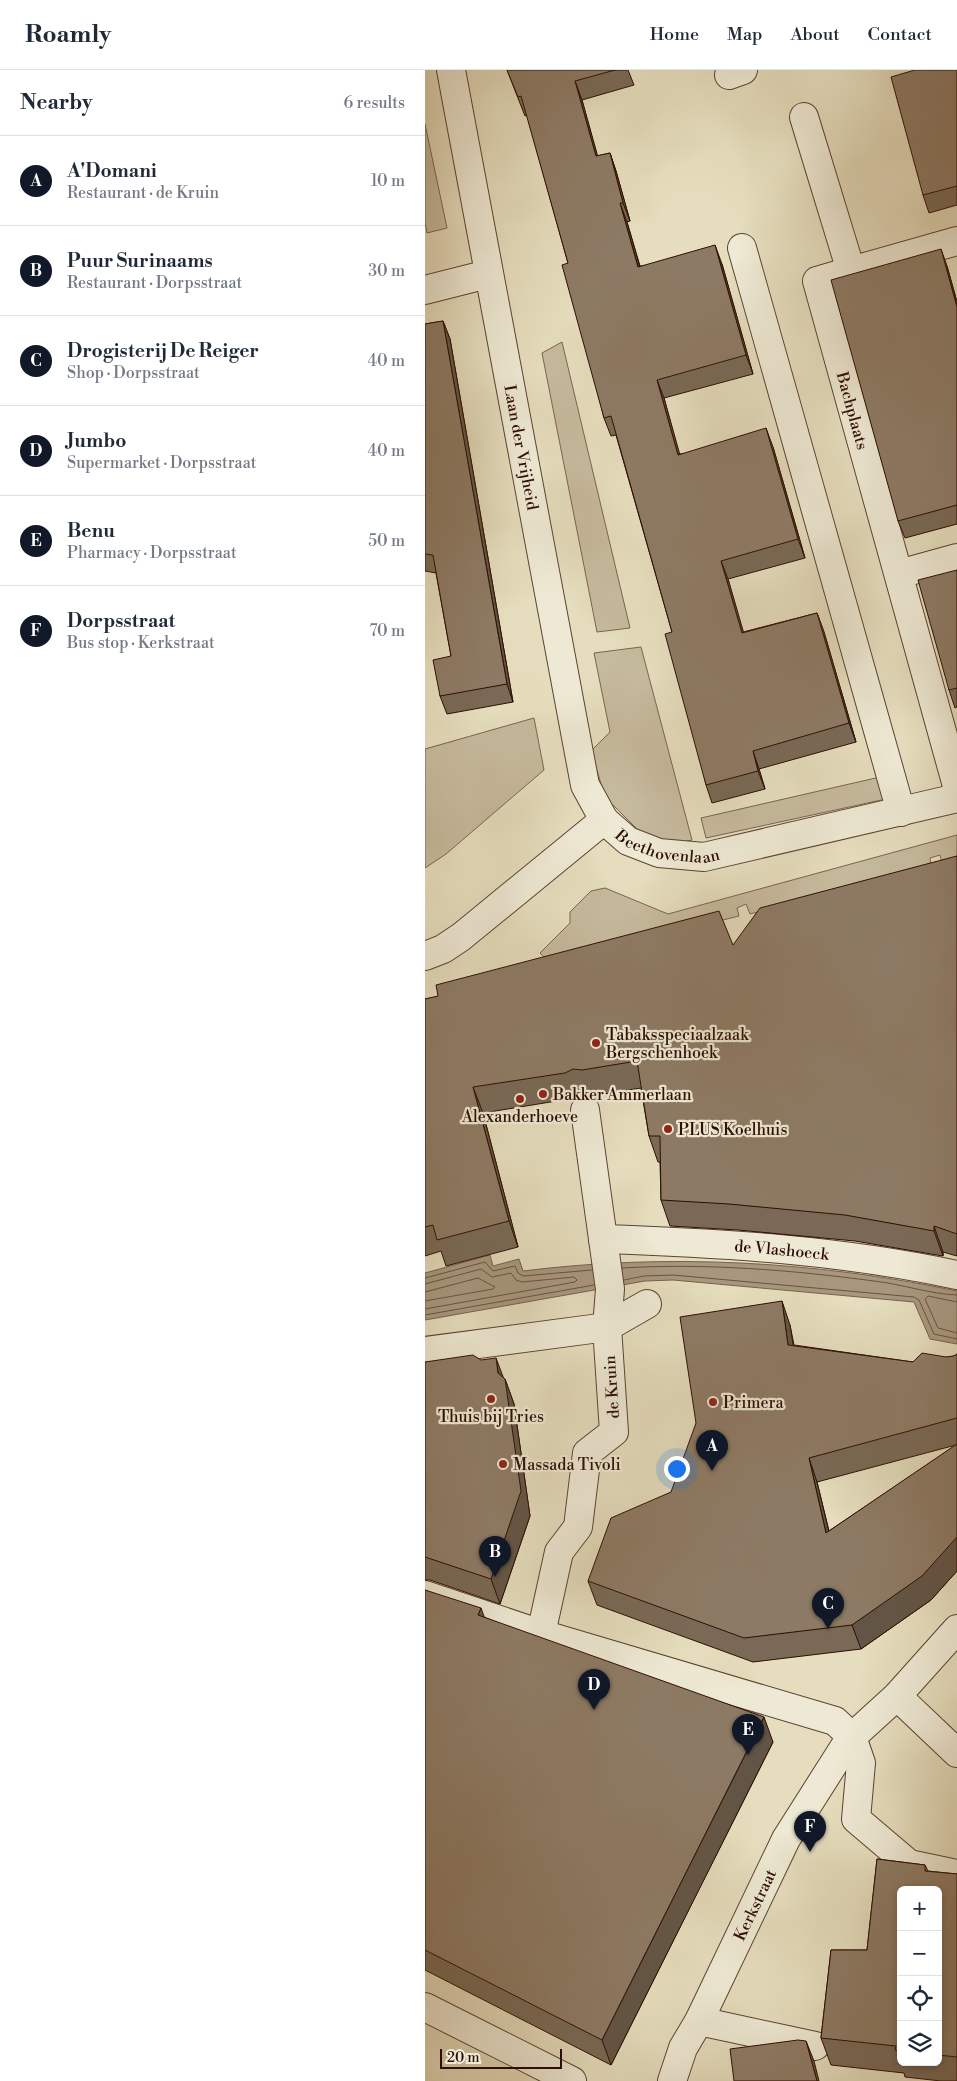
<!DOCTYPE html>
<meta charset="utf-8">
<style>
body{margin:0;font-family:"Libre Bodoni",serif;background:#f2f2f3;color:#1f2937}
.controls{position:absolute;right:15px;bottom:15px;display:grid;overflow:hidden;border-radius:8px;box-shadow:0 2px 8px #0003}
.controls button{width:45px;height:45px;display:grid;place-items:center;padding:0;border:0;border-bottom:1px solid #e0e1e3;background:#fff;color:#1f2937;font:25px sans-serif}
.scale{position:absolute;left:15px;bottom:12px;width:122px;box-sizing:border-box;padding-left:5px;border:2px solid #2e0e03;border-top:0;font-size:14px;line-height:18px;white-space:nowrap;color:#2e0e03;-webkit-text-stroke:4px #eee9d4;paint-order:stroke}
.you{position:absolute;left:251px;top:1398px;width:18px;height:18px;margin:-12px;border:4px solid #fff;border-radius:50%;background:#1a73e8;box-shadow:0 0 0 8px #1a73e833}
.badge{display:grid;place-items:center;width:32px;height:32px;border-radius:50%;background:#111827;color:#fff;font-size:16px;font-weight:700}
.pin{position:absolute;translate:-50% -41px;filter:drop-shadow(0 1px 2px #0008)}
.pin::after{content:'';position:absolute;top:26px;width:18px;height:15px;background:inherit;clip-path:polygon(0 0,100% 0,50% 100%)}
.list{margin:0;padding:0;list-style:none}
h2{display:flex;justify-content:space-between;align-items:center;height:65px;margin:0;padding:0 20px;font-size:21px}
h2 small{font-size:16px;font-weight:400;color:#747a83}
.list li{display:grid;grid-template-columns:32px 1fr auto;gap:15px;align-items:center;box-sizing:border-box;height:90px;padding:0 20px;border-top:1px solid #e0e1e3}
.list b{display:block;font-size:19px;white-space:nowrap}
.list p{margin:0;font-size:16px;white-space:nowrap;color:#747a83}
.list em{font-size:16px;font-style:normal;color:#747a83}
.icon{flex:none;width:28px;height:28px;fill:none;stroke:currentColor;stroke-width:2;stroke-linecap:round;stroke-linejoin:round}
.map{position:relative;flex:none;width:532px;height:2011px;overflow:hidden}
header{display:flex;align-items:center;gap:30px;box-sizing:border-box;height:70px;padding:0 25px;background:#fff;border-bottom:1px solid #e0e1e3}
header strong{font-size:24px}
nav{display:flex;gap:28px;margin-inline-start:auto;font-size:18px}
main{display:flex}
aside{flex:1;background:#fff}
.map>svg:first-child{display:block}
</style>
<header>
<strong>Roamly</strong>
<nav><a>Home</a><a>Map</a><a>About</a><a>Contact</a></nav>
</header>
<main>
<aside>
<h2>Nearby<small>6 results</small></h2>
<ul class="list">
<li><span class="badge">A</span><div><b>A'Domani</b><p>Restaurant · de Kruin</p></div><em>10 m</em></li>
<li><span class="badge">B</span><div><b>Puur Surinaams</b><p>Restaurant · Dorpsstraat</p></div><em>30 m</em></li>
<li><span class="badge">C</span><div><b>Drogisterij De Reiger</b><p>Shop · Dorpsstraat</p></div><em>40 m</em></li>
<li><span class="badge">D</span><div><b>Jumbo</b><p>Supermarket · Dorpsstraat</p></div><em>40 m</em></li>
<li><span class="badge">E</span><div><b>Benu</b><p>Pharmacy · Dorpsstraat</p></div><em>50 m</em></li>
<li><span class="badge">F</span><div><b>Dorpsstraat</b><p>Bus stop · Kerkstraat</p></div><em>70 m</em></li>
</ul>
</aside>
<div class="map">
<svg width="532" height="2011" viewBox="0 0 532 2011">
<rect width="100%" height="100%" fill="#e5ddbd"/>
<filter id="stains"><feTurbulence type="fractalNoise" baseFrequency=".004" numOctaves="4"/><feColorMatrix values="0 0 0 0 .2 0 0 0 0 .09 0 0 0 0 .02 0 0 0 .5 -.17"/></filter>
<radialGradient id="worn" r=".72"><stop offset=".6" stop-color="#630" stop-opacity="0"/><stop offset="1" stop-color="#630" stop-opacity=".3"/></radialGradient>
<g fill="#c6ba9d" stroke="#7a6450">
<path d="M0,54L22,158L2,163L0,153Z"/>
<path d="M137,272L205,558L172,562L117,283Z"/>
<path d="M216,577L267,770L241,776L215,762L180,727L166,681L185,662L169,583Z"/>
<path d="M109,648L119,700L21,784L0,798V679Z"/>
<path d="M455,707L461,729L281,768L276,748Z"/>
<path d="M532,765V789L517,793L515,785L505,788L506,796L325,844L321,834L312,838L314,846L125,893L115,883L145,853V842L166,821L180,818L243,844Z"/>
</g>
<path fill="#a7977e" stroke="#77604d" d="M65,1185L68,1196L94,1189L98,1201C242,1183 390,1191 532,1221V1274L505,1269L489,1232L248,1210L220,1211L0,1250V1203Z"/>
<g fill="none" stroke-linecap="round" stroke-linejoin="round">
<g stroke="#6a5240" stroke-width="1">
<path d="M197,1198C281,1193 366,1200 449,1211C477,1214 504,1224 532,1225"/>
<path d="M0,1208L60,1192L68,1201L90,1196L93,1203L98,1206L167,1200"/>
<path d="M199,1210L219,1206L248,1205L489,1227L494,1230L509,1264L532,1269"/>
<path d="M0,1214L56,1199L67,1207L86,1203L91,1210L97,1212L149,1207L152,1210L150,1212L0,1239"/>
<path d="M0,1222L53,1208L70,1217L68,1219L0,1231"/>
<path d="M532,1232L503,1226L500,1229L513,1258L532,1263"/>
<path d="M0,1245L169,1215"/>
</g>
<defs>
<g id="minor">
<path id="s1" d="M26,0L160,715L179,750"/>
<path d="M304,5L318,0"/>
<path id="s2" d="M379,47L426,201L392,211L532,716"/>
<path d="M317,178L476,742"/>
<path d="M426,201L532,171"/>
<path d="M0,220L63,204"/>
<path d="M474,504L532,488"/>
<path id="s3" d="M0,886L18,879L36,867L179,750L203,771L234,783L279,787L532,728"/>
<path id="s4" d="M178,1169C297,1173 416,1180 532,1205"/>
<path d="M0,1281L182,1257L222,1234"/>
<path d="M0,1525L116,1564L410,1651L427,1667"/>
<path d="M116,1564L134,1482L153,1457L162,1383L189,1362L182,1257L185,1219L160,1040"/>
<path d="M472,1626L532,1683"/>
<path d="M427,1667L436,1693L431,1749L484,1794L532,1804"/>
<path d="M0,1937L147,2011"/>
<path d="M274,1951L390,1976"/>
<path id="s5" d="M247,2011L258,1978L274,1951L361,1769L420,1676L427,1667L472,1626L532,1559"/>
</g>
</defs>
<use href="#minor" stroke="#5c4232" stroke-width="30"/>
<use href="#minor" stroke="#eee9d4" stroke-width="28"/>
</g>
<g fill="#796956" stroke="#2e0e03" fill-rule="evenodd">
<path d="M82,0H203L209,15L157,30L172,86L185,83L191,101L205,151L202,152L215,196L297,194L328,304L239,328L254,384L348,377L380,488L303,509L318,562L392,543L399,562L431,672L334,699L340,719L287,733L281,715L247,562L191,365L186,366L179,348L143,193L102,45L100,46Z"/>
<path d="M532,0V135L504,143L498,125Z"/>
<path d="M522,196L532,232V454L480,468L473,451Z"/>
<path d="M18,251L25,269L88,632L22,644L15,626L26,586L11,503L0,501V254Z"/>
<path d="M532,500V637L530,638L524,620Z"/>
<path d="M532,786V1186L518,1182V1186L430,1171L313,1160L245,1156L236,1130L235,1092H233L224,1066L216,1018L166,1026L157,1025L150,1028L58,1043L93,1177L21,1196L16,1181L0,1186V929L308,875Z"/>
<path d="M365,1255L369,1275L488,1292L529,1286L532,1284V1501L506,1530L436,1579L328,1592L172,1535L163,1511L246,1422ZM531,1375L404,1461L392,1412Z"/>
<path d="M0,1292L78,1307L80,1309L89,1334L105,1446L75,1534L5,1510H0Z"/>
<path d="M0,1520L59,1547L348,1672L186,1995L0,1900Z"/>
<path d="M452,1789L500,1795L503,1801L532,1804V2011H516L480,2007L479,2003L406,1995L396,1968L406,1880H442ZM476,1820H513V1992H476Z"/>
</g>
<g fill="#635546" stroke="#2e0e03">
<path d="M150,11L157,30L178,105L171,86Z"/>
<path d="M185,83L191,101L205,151L198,133Z"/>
<path d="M195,133L202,152L220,215L213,197Z"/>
<path d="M290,175L297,194L328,304L321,285Z"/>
<path d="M516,179L522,196L532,232V237Z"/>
<path d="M18,251L25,269L88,632L82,614Z"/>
<path d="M232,310L239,328L260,403L253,385Z"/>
<path d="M341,358L348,377L380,488L373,469Z"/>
<path d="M296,491L303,509L324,581L317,563Z"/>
<path d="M392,543L399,562L431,672L424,653Z"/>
<path d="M328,681L334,699L340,719L333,701Z"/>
<path d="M48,1017L58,1043L93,1177L84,1151Z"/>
<path d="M509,1156L518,1182V1186L509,1161Z"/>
<path d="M357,1231L365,1255L372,1299L363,1275Z"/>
<path d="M71,1288L80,1312L73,1303Z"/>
<path d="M80,1309L89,1334L105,1446L75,1534L66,1509Z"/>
<path d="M384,1388L392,1412L410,1487L401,1463Z"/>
<path d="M532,1467V1501L506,1530L436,1579L427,1555Z"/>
<path d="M56,1538L65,1563L53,1545Z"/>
<path d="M339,1647L348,1672L186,1995L177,1970Z"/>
<path d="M381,1971L389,1991L394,2011H392Z"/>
</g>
<g fill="#8d7a64" stroke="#2e0e03">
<path d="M82,0H190L150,11L171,86L185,83L198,133H195L213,197L290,175L321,285L232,310L253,385L341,358L373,469L296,491L317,563L392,543L424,653L328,681L333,701L281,715L240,564L247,562L186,346L179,348L137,195L143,193L96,26L93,27Z"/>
<path d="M490,0H532V116L498,125L466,7Z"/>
<path d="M516,179L532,237V435L473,451L406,210Z"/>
<path d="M18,251L82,614L15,626L8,590L26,586L8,485L0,484V254Z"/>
<path d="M532,500V618L524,620L493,510Z"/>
<path d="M532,786V1164L509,1156V1161L420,1145L304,1134L236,1130L235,1066H224L212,991L157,1000L148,999L140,1003L48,1017L84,1151L12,1170L8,1155L0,1157V929L13,926L11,915L294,841L308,875L335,838Z"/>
<path d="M357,1231L363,1275L488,1292L497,1283L521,1287L529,1286L532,1284V1348L384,1388L401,1463L532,1374V1467L497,1506L427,1555L319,1568L163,1511L186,1448L246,1422L271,1353L255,1247Z"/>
<path d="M48,1285L56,1290L71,1288L73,1303L80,1309L96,1421L66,1509L0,1487V1292Z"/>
<path d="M0,1520L56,1538L53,1545L339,1647L177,1970L0,1880Z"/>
<path d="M452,1789L500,1795V1801L532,1804V1987L513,1985V1820H476V1981L470,1980L471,1976L396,1968L406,1880H442Z"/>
<path d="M373,1970L381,1971L392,2011H309L305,1979Z"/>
</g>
<g fill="#8f2418" stroke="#eee9d4" stroke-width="2">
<circle cx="171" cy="973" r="5"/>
<circle cx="118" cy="1024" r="5"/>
<circle cx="95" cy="1029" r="5"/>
<circle cx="243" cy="1059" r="5"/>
<circle cx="66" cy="1329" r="5"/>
<circle cx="288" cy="1332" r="5"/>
<circle cx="78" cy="1394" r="5"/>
</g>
<g text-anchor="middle" stroke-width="4.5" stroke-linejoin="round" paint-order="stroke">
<g font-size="16" fill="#2e0e03" stroke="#eee9d4">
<text dy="6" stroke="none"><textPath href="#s2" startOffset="331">Bachplaats</textPath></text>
<text dy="6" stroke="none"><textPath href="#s1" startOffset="384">Laan der Vrijheid</textPath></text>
<text dy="6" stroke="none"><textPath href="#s3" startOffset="298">Beethovenlaan</textPath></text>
<text dy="6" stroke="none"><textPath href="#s4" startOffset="179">de Vlashoeck</textPath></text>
<text transform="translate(186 1317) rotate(-94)" y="6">de Kruin</text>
<text dy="6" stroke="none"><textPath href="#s5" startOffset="195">Kerkstraat</textPath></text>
</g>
<g font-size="16" fill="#2e0e03" stroke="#eee9d4" text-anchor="start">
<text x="181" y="970">Tabaksspeciaalzaak<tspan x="181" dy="18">Bergschenhoek</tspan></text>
<text x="128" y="1030">Bakker Ammerlaan</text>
<text x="95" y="1052" text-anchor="middle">Alexanderhoeve</text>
<text x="253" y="1065">PLUS Koelhuis</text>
<text x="298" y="1338">Primera</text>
<text x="66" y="1352" text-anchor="middle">Thuis bij Tries</text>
<text x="88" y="1400">Massada Tivoli</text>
</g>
</g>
<rect width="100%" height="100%" filter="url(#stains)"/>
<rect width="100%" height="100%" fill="url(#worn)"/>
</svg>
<div class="controls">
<button>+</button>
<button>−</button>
<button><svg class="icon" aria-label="locate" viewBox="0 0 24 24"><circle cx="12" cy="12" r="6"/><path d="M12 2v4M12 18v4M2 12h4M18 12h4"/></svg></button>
<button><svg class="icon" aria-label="layers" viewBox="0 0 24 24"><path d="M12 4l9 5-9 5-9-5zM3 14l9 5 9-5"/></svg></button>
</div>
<div class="scale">20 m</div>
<div class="you"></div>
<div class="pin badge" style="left:287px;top:1401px">A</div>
<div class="pin badge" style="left:70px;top:1507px">B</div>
<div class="pin badge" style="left:403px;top:1559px">C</div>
<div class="pin badge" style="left:169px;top:1640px">D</div>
<div class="pin badge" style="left:323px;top:1685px">E</div>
<div class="pin badge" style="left:385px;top:1782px">F</div>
</div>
</main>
